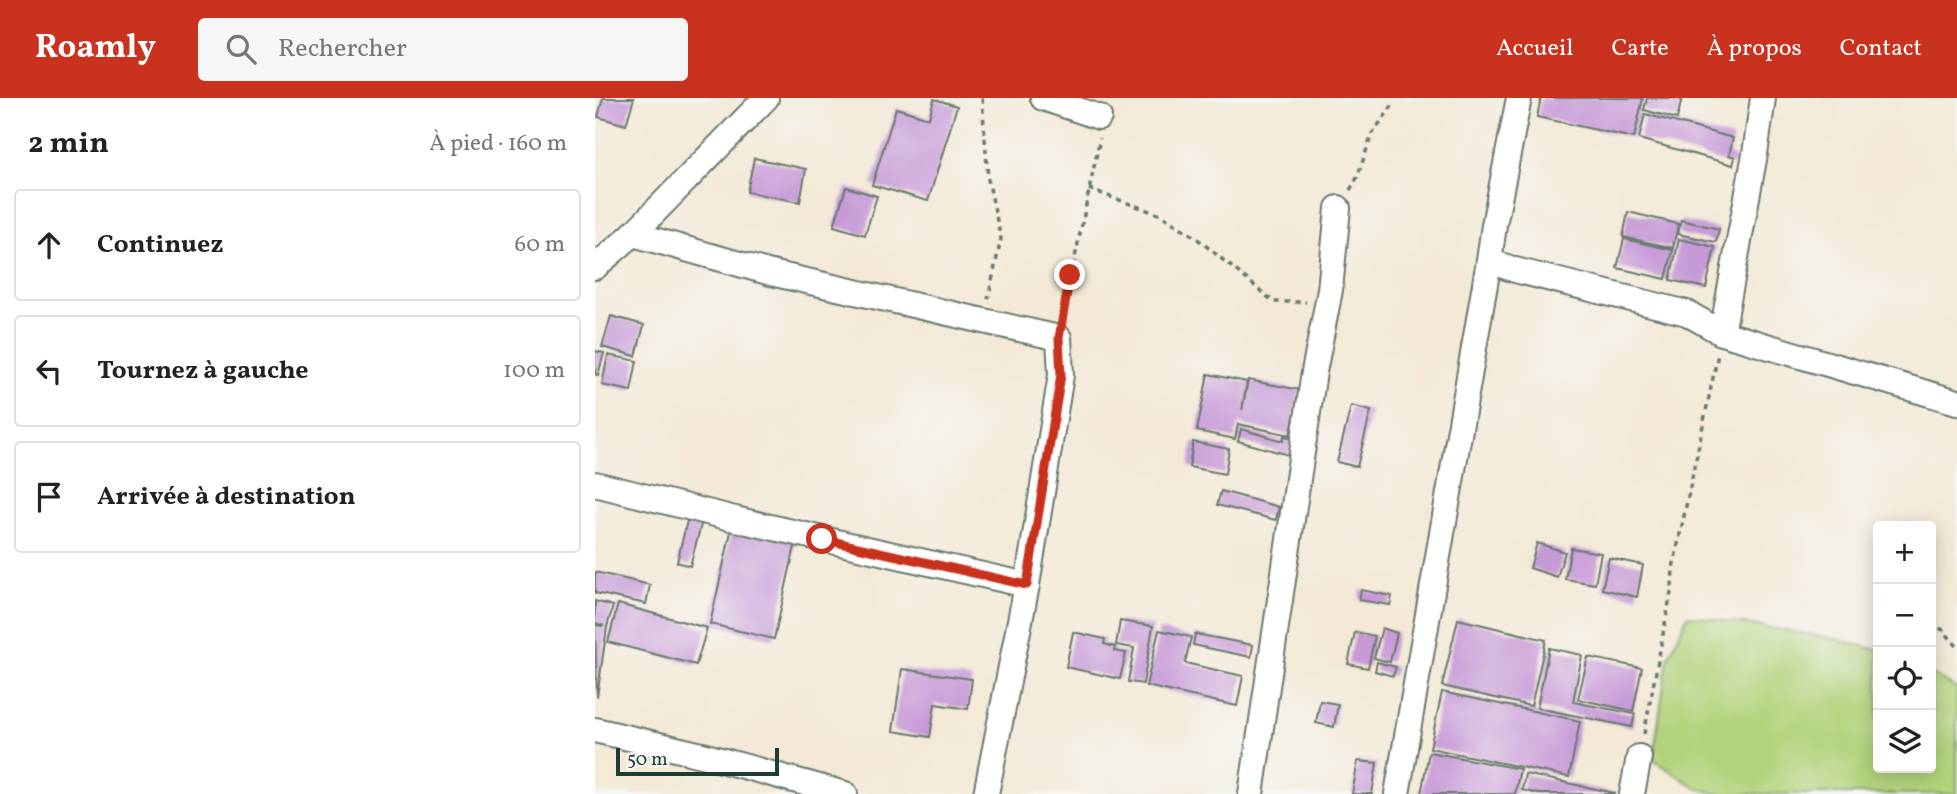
<!DOCTYPE html>
<html lang="fr">
<meta charset="utf-8">
<style>
body{margin:0;font-family:Vollkorn,serif;background:#f6f6f6;color:#222}
.controls{position:absolute;right:21px;bottom:21px;display:grid;overflow:hidden;border-radius:7px;box-shadow:0 4px 18px #0003}
.controls button{width:63px;height:63px;display:grid;place-items:center;padding:0;border:0;border-bottom:2px solid #e0e0e0;background:#fff;color:#222;font:35px sans-serif}
.scale{position:absolute;left:21px;bottom:18px;width:163px;box-sizing:border-box;padding-left:7px;border:4px solid #1f3d34;border-top:0;font-size:19px;line-height:24px;white-space:nowrap;color:#1f3d34;-webkit-text-stroke:5px #f6f6f2;paint-order:stroke}
.stop{position:absolute;width:21px;height:21px;margin:-16px;border:5px solid #c8321e;border-radius:50%;background:#fff}
.stop.end{background:#c8321e;border-color:#fff;box-shadow:0 2px 7px #0008}
.list{margin:0;padding:0;list-style:none}
h2{display:flex;justify-content:space-between;align-items:center;height:91px;margin:0;padding:0 28px;font-size:30px}
h2 small{font-size:23px;font-weight:400;color:#767676}
.list li{display:grid;grid-template-columns:46px 1fr auto;gap:21px;align-items:center;box-sizing:border-box;height:112px;margin:0 14px 14px;padding:0 14px;border:2px solid #e0e0e0;border-radius:7px}
.list b{display:block;font-size:26px;white-space:nowrap}
.list em{font-size:23px;font-style:normal;color:#767676}
.icon{flex:none;width:38px;height:38px;fill:none;stroke:currentColor;stroke-width:2;stroke-linecap:round;stroke-linejoin:round}
.map{position:relative;flex:none;width:1362px;height:696px;overflow:hidden}
header{display:flex;align-items:center;gap:42px;box-sizing:border-box;height:98px;padding:0 35px;background:#c8321e;color:#fff}
header strong{font-size:33px}
nav{display:flex;gap:38px;margin-inline-start:auto;font-size:24px}
.search{width:490px;height:63px;background:#f6f6f6;display:flex;align-items:center;gap:18px;box-sizing:border-box;padding:0 24px;border-radius:7px;color:#767676;font-size:26px}
main{display:flex}
aside{flex:1;background:#fff}
.map>svg:first-child{display:block}
</style>
<header>
<strong>Roamly</strong>
<div class="search"><svg class="icon" aria-label="search" viewBox="0 0 24 24"><circle cx="10" cy="10" r="6"/><path d="M15 15l6 6"/></svg>Rechercher</div>
<nav><a>Accueil</a><a>Carte</a><a>À propos</a><a>Contact</a></nav>
</header>
<main>
<aside>
<h2>2 min<small>À pied · 160 m</small></h2>
<ul class="list">
<li><svg class="icon" aria-label="ahead" viewBox="0 0 24 24"><path d="M12 20V5M6 11l6-6 6 6"/></svg><div><b>Continuez</b></div><em>60 m</em></li>
<li><svg class="icon" aria-label="left" viewBox="0 0 24 24"><path d="M17 20v-9H6M10 6l-5 5 5 5"/></svg><div><b>Tournez à gauche</b></div><em>100 m</em></li>
<li><svg class="icon" aria-label="arrive" viewBox="0 0 24 24"><path d="M6 21V4h12l-3 4 3 4H6"/></svg><div><b>Arrivée à destination</b></div></li>
</ul>
</aside>
<div class="map">
<svg width="1362" height="696" viewBox="0 0 1362 696">
<rect width="100%" height="100%" fill="#f6f6f2"/>
<filter id="ink" filterUnits="userSpaceOnUse"><feTurbulence type="fractalNoise" baseFrequency=".0143" numOctaves="2"/><feDisplacementMap in="SourceGraphic" scale="14" xChannelSelector="R" yChannelSelector="G"/><feConvolveMatrix kernelMatrix="1 2 1 2 8 2 1 2 1" color-interpolation-filters="sRGB"/></filter>
<filter id="wash" filterUnits="userSpaceOnUse"><feTurbulence type="fractalNoise" baseFrequency=".00686" numOctaves="4" result="noise"/><feDisplacementMap in="SourceGraphic" scale="28" xChannelSelector="R" yChannelSelector="G"/><feGaussianBlur stdDeviation="1.57" result="paint"/><feColorMatrix in="noise" values="0 0 0 0 0 0 0 0 0 0 0 0 0 0 0 0 0 1.4 0 .05"/><feComposite in="paint" operator="in"/></filter>
<g filter="url(#wash)">
<rect width="100%" height="100%" fill="#f3e9d6"/>
<path fill="#b2d37b" stroke="#688858" stroke-width="2" d="M1093,517L1237,540L1283,552V670H1336V576L1362,591V696H1124L1101,690L1058,661L1073,560Z"/>
<g id="blocks">
<g fill="#c699d7">
<path d="M8,0H39L31,27L3,19Z"/>
<path d="M946,0H1048L1039,40L942,19Z"/>
<path d="M1052,0H1087L1082,21L1049,12Z"/>
<path d="M339,1L362,8L333,103L277,87L301,10L334,20Z"/>
<path d="M1050,16L1138,40L1134,57L1140,59L1138,67L1044,41Z"/>
<path d="M159,60L211,71L205,104L152,94Z"/>
<path d="M251,89L282,98L270,137L239,128Z"/>
<path d="M1033,114L1083,126L1078,150L1028,139Z"/>
<path d="M1086,122L1124,131L1121,144L1083,136Z"/>
<path d="M1029,141L1078,152L1071,181L1022,170Z"/>
<path d="M1084,141L1120,149L1111,190L1075,182Z"/>
<path d="M16,218L49,227L41,258L7,249Z"/>
<path d="M0,253L9,255L3,277L0,276Z"/>
<path d="M13,257L42,263L36,293L7,287Z"/>
<path d="M613,276L652,284L647,312L653,282L705,292L695,337L643,326L640,341L602,333Z"/>
<path d="M756,308L776,313L762,369L742,364Z"/>
<path d="M646,331L688,343L689,338L699,340L694,357L643,343Z"/>
<path d="M598,344L634,351L630,376L594,369Z"/>
<path d="M626,393L684,409L681,422L622,407Z"/>
<path d="M93,419L107,423L95,468L82,464Z"/>
<path d="M137,429L201,444L179,541L115,526Z"/>
<path d="M942,445L970,454L962,479L935,470Z"/>
<path d="M976,450L1006,455L1000,486L970,481Z"/>
<path d="M1014,460L1048,467L1042,499L1007,491Z"/>
<path d="M0,474L55,487L51,506L0,495Z"/>
<path d="M766,492L797,498L795,507L764,502Z"/>
<path d="M0,503L18,508L12,529L2,599L0,527L9,528L0,525Z"/>
<path d="M23,506L112,530L101,567L13,544Z"/>
<path d="M863,521L951,542L936,608L847,588Z"/>
<path d="M525,523L558,528L548,586L533,584L539,550L521,547Z"/>
<path d="M787,530L802,535L795,564L779,560Z"/>
<path d="M564,532L596,539L590,565L648,578L642,608L551,588Z"/>
<path d="M478,534L510,541L509,546L520,549L519,553L531,555L525,581L471,569Z"/>
<path d="M760,534L780,538L773,570L753,566Z"/>
<path d="M600,536L658,547L656,559L598,547Z"/>
<path d="M954,550L987,557L978,604L1040,616L1037,629L942,610Z"/>
<path d="M993,559L1047,570L1038,613L983,601Z"/>
<path d="M782,564L801,569L798,578L780,573Z"/>
<path d="M307,571L377,581L373,611L340,606L335,639L298,633Z"/>
<path d="M847,594L985,623L974,679L835,650Z"/>
<path d="M725,603L743,606L739,629L721,625Z"/>
<path d="M834,654L925,671L920,696H826Z"/>
<path d="M763,663L782,665L777,696H757Z"/>
<path d="M930,676L1020,695V696H943L927,692Z"/>
</g>
</g>
</g>
<g filter="url(#ink)">
<use href="#blocks" fill-opacity="0" stroke="#69796d" stroke-width="2"/>
<g fill="none" stroke-linecap="round" stroke-linejoin="round">
<defs>
<g id="minor">
<path d="M448,0L504,19"/>
<path d="M38,136L176,175L464,240L466,277L432,487L391,696"/>
<path d="M894,163L920,172L1092,215L1127,235L1362,304"/>
<path d="M0,169L38,136L171,0"/>
<path d="M1127,235L1160,56L1168,0"/>
<path d="M0,386L144,422L432,487"/>
<path d="M0,632L111,658L250,696"/>
<path d="M656,696L719,274L735,192L743,110"/>
<path d="M802,696L894,163L899,127L924,0"/>
<path d="M1037,696L1044,659"/>
</g>
</defs>
<use href="#minor" stroke="#69796d" stroke-width="28"/>
<g stroke="#69796d" stroke-width="3.5" stroke-dasharray="5 5" stroke-linecap="butt">
<path d="M387,0L393,81L406,141L393,201"/>
<path d="M494,91L566,117L599,138L679,204H711"/>
<path d="M755,92L762,80L777,36L800,4"/>
<path d="M468,217L505,40"/>
<path d="M1336,525L1348,532L1362,548"/>
<path d="M1049,636L1077,489L1078,470L1123,256"/>
</g>
<use href="#minor" stroke="#fff" stroke-width="24"/>
</g>
</g>
<g fill="none" stroke-linecap="round" stroke-linejoin="round" filter="url(#ink)">
<path stroke="#c8321e" stroke-width="9" d="M227,441L432,487L466,277L464,240L475,177"/>
</g>
</svg>
<div class="controls">
<button>+</button>
<button>−</button>
<button><svg class="icon" aria-label="locate" viewBox="0 0 24 24"><circle cx="12" cy="12" r="6"/><path d="M12 2v4M12 18v4M2 12h4M18 12h4"/></svg></button>
<button><svg class="icon" aria-label="layers" viewBox="0 0 24 24"><path d="M12 4l9 5-9 5-9-5zM3 14l9 5 9-5"/></svg></button>
</div>
<div class="scale">50 m</div>
<div class="stop" style="left:227px;top:441px"></div>
<div class="stop end" style="left:475px;top:177px"></div>
</div>
</main>
